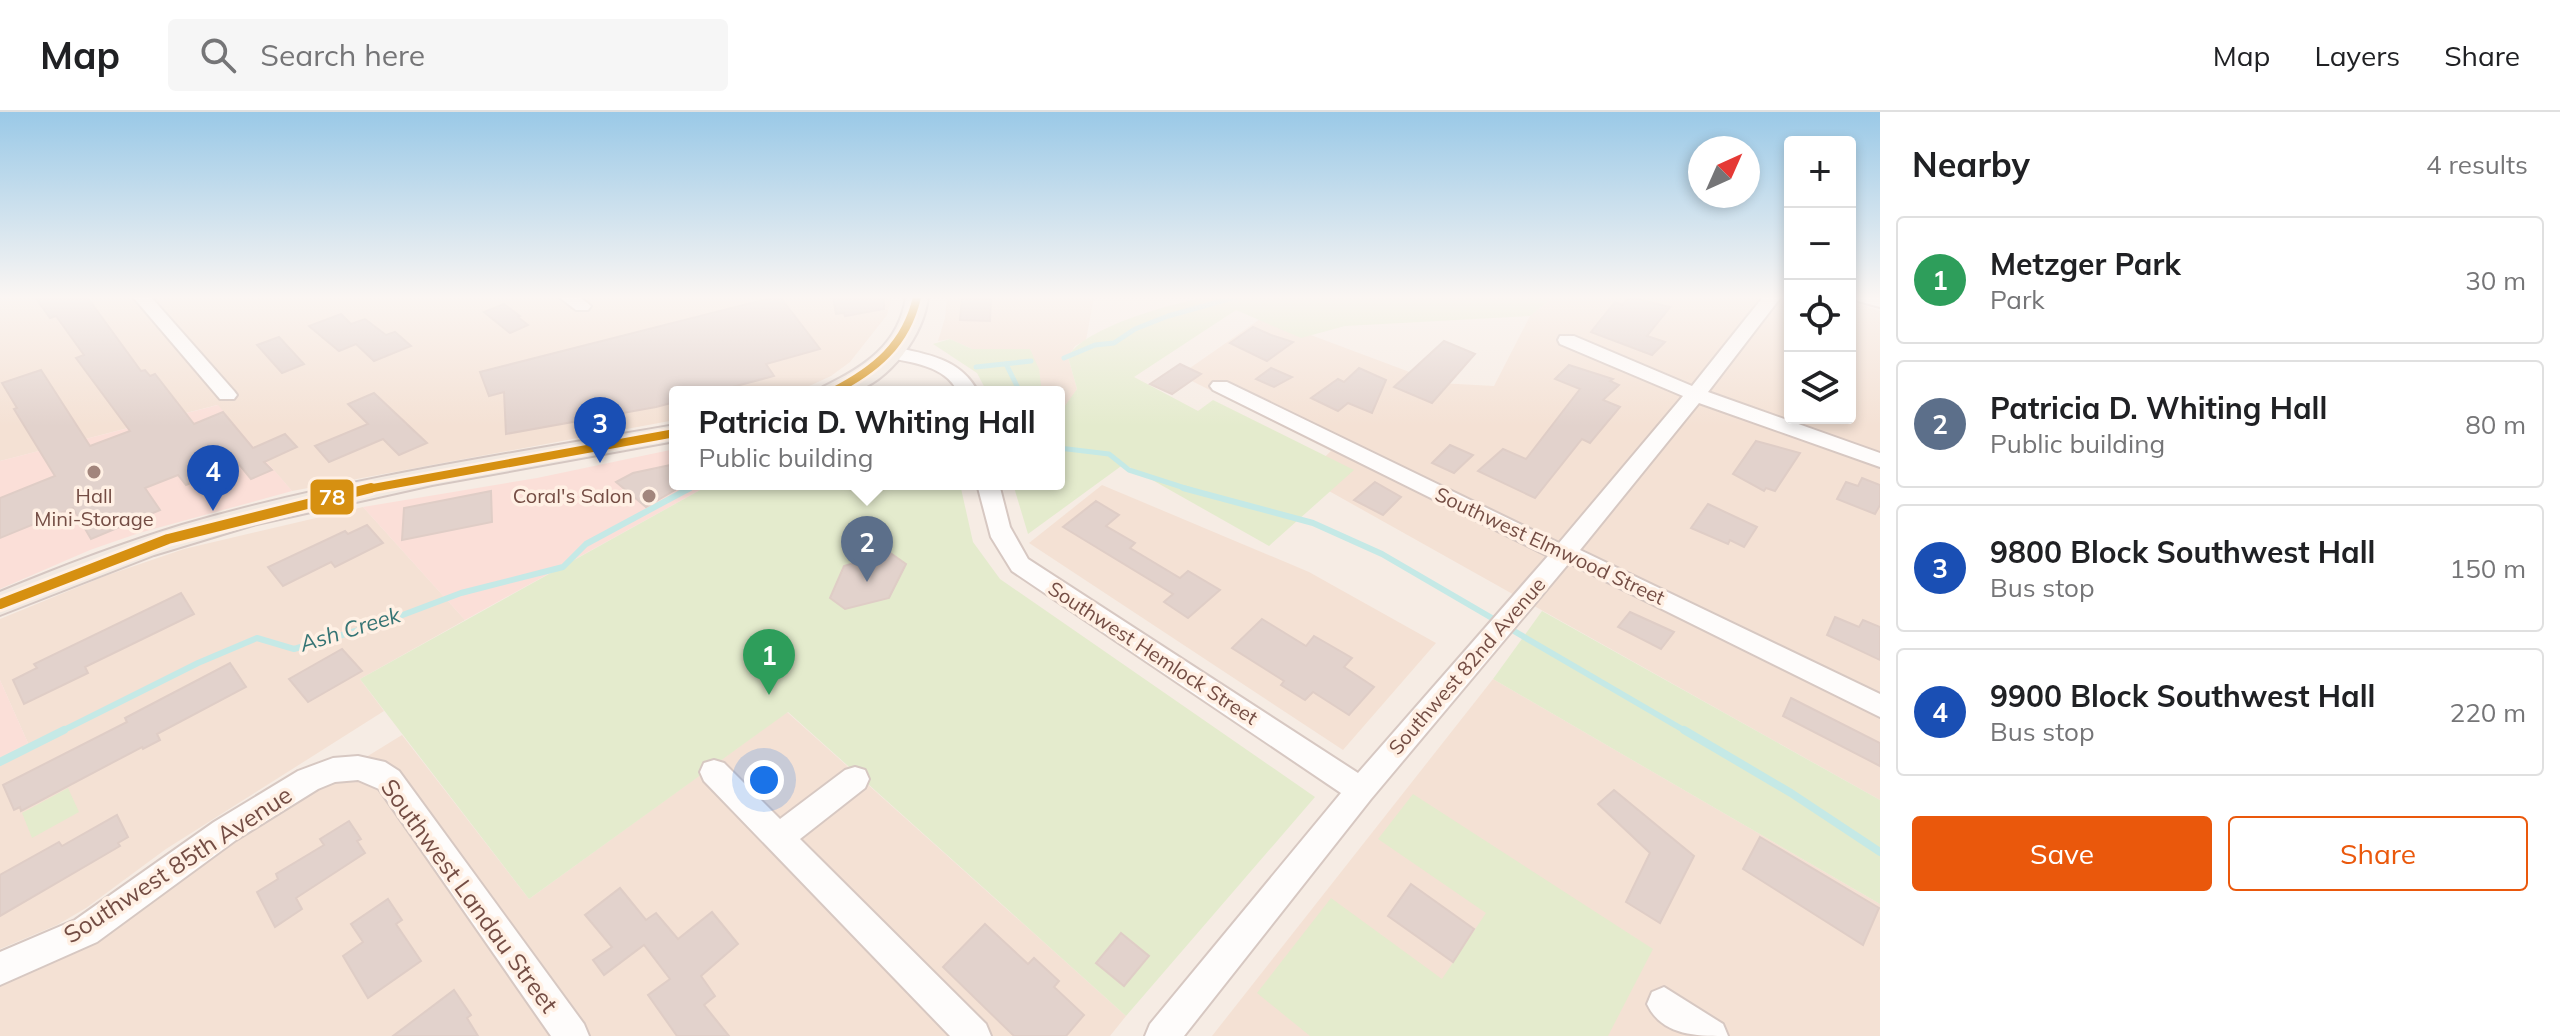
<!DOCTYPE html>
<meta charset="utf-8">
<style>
body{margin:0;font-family:Mulish,sans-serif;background:#f6f6f6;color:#202124}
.controls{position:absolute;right:24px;top:24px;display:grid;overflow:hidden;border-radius:8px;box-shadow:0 4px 12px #0003}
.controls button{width:72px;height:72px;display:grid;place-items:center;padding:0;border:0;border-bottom:2px solid #e0e0e0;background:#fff;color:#202124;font:40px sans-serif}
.compass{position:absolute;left:1688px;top:24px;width:72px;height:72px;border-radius:50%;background:#fff;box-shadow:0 4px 12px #0003;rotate:45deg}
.you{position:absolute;left:764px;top:668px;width:28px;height:28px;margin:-20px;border:6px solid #fff;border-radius:50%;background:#1a73e8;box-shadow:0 0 0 12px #1a73e833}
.badge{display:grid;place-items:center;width:52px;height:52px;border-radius:50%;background:#ea580c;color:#fff;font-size:26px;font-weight:700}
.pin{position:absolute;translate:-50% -66px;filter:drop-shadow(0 2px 4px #0008)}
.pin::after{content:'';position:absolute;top:42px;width:28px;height:24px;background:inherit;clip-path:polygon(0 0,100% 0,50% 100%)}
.popup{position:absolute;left:669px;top:274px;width:396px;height:104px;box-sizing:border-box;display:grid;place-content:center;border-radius:8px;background:#fff;filter:drop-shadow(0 2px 6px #0005);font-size:26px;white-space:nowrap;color:#757577}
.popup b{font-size:30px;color:#202124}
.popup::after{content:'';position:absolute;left:50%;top:100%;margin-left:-16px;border:16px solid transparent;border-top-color:#fff}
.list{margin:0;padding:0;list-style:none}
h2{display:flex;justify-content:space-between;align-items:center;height:104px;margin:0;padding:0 32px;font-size:34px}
h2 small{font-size:26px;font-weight:400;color:#757577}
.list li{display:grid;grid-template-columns:52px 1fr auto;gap:24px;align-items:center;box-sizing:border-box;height:128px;margin:0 16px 16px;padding:0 16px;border:2px solid #e0e0e0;border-radius:8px}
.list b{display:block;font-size:30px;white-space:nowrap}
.list p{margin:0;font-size:26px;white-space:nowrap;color:#757577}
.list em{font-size:26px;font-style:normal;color:#757577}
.actions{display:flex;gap:16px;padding:24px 32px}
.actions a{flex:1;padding:18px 0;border:2px solid #ea580c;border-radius:8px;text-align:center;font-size:28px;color:#ea580c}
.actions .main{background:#ea580c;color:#fff}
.icon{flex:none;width:44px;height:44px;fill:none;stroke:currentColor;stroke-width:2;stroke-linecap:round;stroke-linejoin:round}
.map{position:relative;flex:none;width:1880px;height:924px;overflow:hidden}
header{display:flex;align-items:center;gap:48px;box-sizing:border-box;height:112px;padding:0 40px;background:#fff;border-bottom:2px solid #e0e0e0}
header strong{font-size:38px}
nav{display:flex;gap:44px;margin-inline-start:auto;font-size:28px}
.search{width:560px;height:72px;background:#f6f6f6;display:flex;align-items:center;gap:20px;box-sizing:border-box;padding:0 28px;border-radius:8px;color:#757577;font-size:30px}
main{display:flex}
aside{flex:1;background:#fff}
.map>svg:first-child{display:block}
</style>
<header>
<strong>Map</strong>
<div class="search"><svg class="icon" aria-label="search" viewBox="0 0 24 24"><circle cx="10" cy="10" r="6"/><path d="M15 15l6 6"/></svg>Search here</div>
<nav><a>Map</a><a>Layers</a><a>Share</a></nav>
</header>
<main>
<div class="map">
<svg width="1880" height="924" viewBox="0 0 1880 924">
<rect width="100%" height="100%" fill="#f6ece4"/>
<g fill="#f4e1d4">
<path d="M0,185H892L887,203L850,250L831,264L796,280H675V308L292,379L217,293L0,349Z"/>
<path d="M947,185H1094L1086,228L1075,234L1068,245L1077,277L1066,296L1059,302V280H1042L1030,237H972L950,227L938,229L945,206Z"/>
<path d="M1553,185H1790V306H1850V189L1880,199V688L1304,365L1331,339L1180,263L1263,205L1439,271L1494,274L1530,204Z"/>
<path d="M1102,373L1309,460L1436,531L1343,638L1029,431Z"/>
<path d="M363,395L465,508L360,567L384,599L166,737L86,796L57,813L0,837V645L28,631L0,568V507L105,464L184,437Z"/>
<path d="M1493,567L1880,792V924H1212Z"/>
<path d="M787,600L1126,904L1110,924H0V870L402,623L529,787Z"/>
</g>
<g fill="#fbdfd8">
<path d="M218,293L292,379L139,421L90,438L0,477V349Z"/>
<path d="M675,337V372H711L465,508L363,395L537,366Z"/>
<path d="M0,568L28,631L0,645Z"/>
</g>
<g fill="#e4ebcd">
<path d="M1207,185H1553L1530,204L1345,214L1301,226L1236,198L1134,265L1198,299L1213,288L1354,358L1269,434L1124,352L1028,422L1013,372H1059V302L1077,277L1068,245C1084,215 1174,191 1207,185Z"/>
<path d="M950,227L972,237H1030L1039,257L1042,280H987L977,261L933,232Z"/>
<path d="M711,372H960L973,430L1000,467L1315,685L1126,904L788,600L529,787L360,567Z"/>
<path d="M1542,499L1880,688V792L1493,567Z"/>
<path d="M68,676L79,700L32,726L22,701Z"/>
<path d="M1413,682L1653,837L1608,924H1310L1257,881L1331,786L1442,867L1486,801L1378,727Z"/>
</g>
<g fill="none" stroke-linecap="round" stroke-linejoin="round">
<g stroke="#c5e9e6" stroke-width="5">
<path d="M1064,246L1095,233L1114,231L1135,217L1168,204L1236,185"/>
<path d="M1006,252L1020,280"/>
<path d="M976,255L1031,249"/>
<path d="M1059,336L1109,342L1129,358L1191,378"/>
<path d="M687,378L698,372"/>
</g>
<g stroke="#c5e9e6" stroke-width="6">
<path d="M1183,376L1313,411L1382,442L1497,509"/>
<path d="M1507,515L1687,620"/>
<path d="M60,620L198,551L257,526L294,537L376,513L461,481L563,455L586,432L690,376"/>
</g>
<g stroke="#c5e9e6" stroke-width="8">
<path d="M1684,618L1791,681L1880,740"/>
<path d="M0,650L64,618"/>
</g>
</g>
<g fill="#e2d2cc" stroke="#dfcdc6" stroke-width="2">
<path d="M35,185H87L141,259L145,258L150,264L155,262L194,312L223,300L253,336L285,322L297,335L264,350L272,358L251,367L238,351L186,373L178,363L145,376L160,398L91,427L73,396L0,426V386L55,364L14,297L17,296L2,271L41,258L90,334L130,319L76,246L84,243L56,204L50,206Z"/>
<path d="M775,185H780L820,237L766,252L774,264L713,280H675V290L656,295L506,322L504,280L489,284L480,260Z"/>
<path d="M833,185H884V197L845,204L844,201L836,202Z"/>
<path d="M1630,185L1670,195L1647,224L1665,230L1652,243L1591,220L1615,190L1622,193Z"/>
<path d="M962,186L991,187L990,209L960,208Z"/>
<path d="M504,192L520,204L518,205L528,213L510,221L484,200Z"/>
<path d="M341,202L351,212L365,207L386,223L395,220L411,234L374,249L356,232L339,239L309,214Z"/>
<path d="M1253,215L1271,223L1293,230L1267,249L1230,231Z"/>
<path d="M279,225L304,252L282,261L257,233Z"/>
<path d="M1444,229L1475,242L1432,291L1394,275Z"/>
<path d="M1180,252L1201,262L1172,282L1150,272Z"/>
<path d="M1569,253L1613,267L1610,269L1619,273L1603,288L1620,295L1590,331L1582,327L1535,386L1478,359L1503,337L1526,347L1580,277L1555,267Z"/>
<path d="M1271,256L1292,265L1274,275L1256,267Z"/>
<path d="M1359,256L1386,268L1372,301L1348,291L1338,299L1311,286L1338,267L1344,270Z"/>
<path d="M374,281L427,331L399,343L383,327L329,350L315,334L368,312L348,292Z"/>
<path d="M1756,329L1800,341L1775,379L1766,376L1764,379L1733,362Z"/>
<path d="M1450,333L1473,343L1454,361L1432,351Z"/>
<path d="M675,352V378L646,395L616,370L633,361Z"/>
<path d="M1862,366L1880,373V393L1875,402L1837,387L1846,370L1858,374Z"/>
<path d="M1375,370L1401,385L1383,403L1354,388Z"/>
<path d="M491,379L492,410L402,428L404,396Z"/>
<path d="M1096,389L1119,403L1106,414L1135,431L1130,436L1180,466L1188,459L1220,478L1188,506L1164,490L1173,482L1063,415Z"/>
<path d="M1708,392L1757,415L1744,435L1730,428L1728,432L1691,416Z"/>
<path d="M367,413L383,431L335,455L331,450L283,474L268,455L345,419L348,422Z"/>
<path d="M889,440L906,452L889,486L845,497L830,486L844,454Z"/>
<path d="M181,481L194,502L85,555L88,561L24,592L13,568L37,556L34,552Z"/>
<path d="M1630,500L1674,520L1661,537L1618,515Z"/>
<path d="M1835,505L1859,515L1863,508L1880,515V548L1827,523Z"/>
<path d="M1262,507L1306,534L1314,524L1352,546L1344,555L1374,575L1349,603L1313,580L1305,588L1281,573L1284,569L1232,536Z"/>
<path d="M342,537L362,559L308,590L289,567Z"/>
<path d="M230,551L246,575L157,622L160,628L143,637L142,635L21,699L20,695L14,698L3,673L127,610L125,606Z"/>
<path d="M1791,586L1880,631V654L1783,604Z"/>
<path d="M1614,678L1694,744L1660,811L1626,790L1650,741L1598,692Z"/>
<path d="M117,703L128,725L118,731L120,734L0,804V763L59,730L62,734Z"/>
<path d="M349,709L361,727L357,729L365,741L296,786L302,797L275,815L257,780L278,767L276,762L324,733L320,727Z"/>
<path d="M1760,725L1879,796L1863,833L1743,757Z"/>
<path d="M1411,772L1474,817L1453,850L1388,804Z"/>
<path d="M620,776L646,808L656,801L678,827L712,800L738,832L701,864L715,884L704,893L729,924H677L648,883L670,867L644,833L604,863L593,848L612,835L585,803Z"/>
<path d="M388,787L402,808L396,812L421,849L368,886L343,844L363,830L351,812Z"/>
<path d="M985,812L1028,852L1034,846L1059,869L1054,875L1084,903L1066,924H1014L943,855Z"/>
<path d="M1121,821L1149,844L1124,874L1096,851Z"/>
<path d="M454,878L471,903L467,906L478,924H393Z"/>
</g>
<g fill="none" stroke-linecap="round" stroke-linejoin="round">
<defs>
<g id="minor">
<path d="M133,185H151L234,279L237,283L234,287H220Z"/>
<path d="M559,185H580L591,194L588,198H576Z"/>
<path d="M1763,185H1781L1708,280L1880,341V355L1699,291L1580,438L1880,582V605L1569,451L1371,687L1184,924H1145L1150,912L1341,681L1012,459L991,425L977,372H999L1010,415L1028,447L1358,661L1548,444L1213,278L1210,274L1213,270H1227L1559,431L1683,284L1560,232L1558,228L1560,224H1574L1692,274Z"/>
<path d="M1855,185H1880V195L1858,189Z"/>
<path d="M893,235C927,242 961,247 978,280H958C945,253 912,251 886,245L884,241L886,237Z"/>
<path d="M358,644L385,650L399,659L584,912L589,924H551L379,677L358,668L335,670L318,677L236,728L97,830L0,873V840L75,808L214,710L298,659L333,646Z"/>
<path d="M714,648L724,651L780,707L845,658L855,655L865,658L869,667L865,676L800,727L986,912L991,924H950L704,669L700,660L704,651Z"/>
<path d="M1664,875L1723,912L1728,924C1696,924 1662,924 1647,892L1652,880Z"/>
</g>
<g id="major">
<path d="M906,185H928C924,222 890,270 852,280C842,282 829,280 820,280L823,275C864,255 899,233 906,185Z"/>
<path d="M675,313V329L432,373L253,413L154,443L0,503V480C60,455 120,432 182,413C343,366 510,342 675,313Z"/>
</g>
</defs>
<use href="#minor" stroke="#d7c8c2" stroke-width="4"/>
<use href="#major" stroke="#d5c7c2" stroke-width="4"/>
<use href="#minor" fill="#fefcfb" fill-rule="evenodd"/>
<use href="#major" fill="#f2e9e1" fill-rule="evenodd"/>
<defs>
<g id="bus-1-far1">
<path d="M832,280C875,258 906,233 917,185"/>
<path d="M362,378L675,321"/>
</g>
<path id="bus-1" d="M0,492L168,427L371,376"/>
</defs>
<use href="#bus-1-far1" stroke="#fff0e4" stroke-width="13"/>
<use href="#bus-1" stroke="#fff0e4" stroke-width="16"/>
<use href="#bus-1-far1" stroke="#d69011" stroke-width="8"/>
<use href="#bus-1" stroke="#d69011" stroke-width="10"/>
</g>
<linearGradient id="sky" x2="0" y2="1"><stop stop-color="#9ac9e7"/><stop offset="0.59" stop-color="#fbf6f3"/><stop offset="1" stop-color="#fbf6f3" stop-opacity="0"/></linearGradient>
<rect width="1880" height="314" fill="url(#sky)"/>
<g fill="#a2857c" stroke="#fff0e4" stroke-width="3">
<circle cx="94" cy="360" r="8"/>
<circle cx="649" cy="384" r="8"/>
</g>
<g text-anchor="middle" stroke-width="7" stroke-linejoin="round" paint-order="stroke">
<g font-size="20" fill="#744d44" stroke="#fff0e4">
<text x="94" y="391">Hall<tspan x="94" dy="23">Mini-Storage</tspan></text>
<text x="633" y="391" text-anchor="end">Coral's Salon</text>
</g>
<g font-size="20" fill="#744d44" stroke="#fff0e4">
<text transform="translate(1550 434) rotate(25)" y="7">Southwest Elmwood Street</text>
<text transform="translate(1153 541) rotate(33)" y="7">Southwest Hemlock Street</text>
<text transform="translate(1467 554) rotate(-49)" y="7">Southwest 82nd Avenue</text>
</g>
<g font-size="22" font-style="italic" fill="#357474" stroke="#fff0e4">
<text transform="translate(350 517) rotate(-17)" y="8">Ash Creek</text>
</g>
<g font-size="24" fill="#744d44" stroke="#fff0e4">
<text transform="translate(178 753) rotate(-33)" y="8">Southwest 85th Avenue</text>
<text transform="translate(469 784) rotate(54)" y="8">Southwest Landau Street</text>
</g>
</g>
<rect stroke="#fff0e4" stroke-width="3" x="309" y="366" width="46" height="38" rx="8" fill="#d69011"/>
<g font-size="22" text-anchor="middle" font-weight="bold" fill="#fff">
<text x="332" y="393">78</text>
</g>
</svg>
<div class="controls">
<button>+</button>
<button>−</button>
<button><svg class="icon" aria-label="locate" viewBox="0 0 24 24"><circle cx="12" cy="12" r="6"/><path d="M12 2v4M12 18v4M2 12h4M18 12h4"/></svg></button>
<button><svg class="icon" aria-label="layers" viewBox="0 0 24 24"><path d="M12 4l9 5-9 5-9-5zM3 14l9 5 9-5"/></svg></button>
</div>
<svg class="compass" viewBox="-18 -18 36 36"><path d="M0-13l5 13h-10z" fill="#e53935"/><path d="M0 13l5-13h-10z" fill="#757577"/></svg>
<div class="you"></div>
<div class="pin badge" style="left:769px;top:583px;background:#2e9e5b">1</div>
<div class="pin badge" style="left:867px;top:470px;background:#5c6f8a">2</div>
<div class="popup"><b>Patricia D. Whiting Hall</b>Public building</div>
<div class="pin badge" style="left:600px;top:351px;background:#1a4fb4">3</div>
<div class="pin badge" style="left:213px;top:399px;background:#1a4fb4">4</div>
</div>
<aside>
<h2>Nearby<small>4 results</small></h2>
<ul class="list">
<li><span class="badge" style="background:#2e9e5b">1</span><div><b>Metzger Park</b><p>Park</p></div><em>30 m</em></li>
<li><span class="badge" style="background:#5c6f8a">2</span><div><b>Patricia D. Whiting Hall</b><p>Public building</p></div><em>80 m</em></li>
<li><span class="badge" style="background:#1a4fb4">3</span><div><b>9800 Block Southwest Hall</b><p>Bus stop</p></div><em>150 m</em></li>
<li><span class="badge" style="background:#1a4fb4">4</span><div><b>9900 Block Southwest Hall</b><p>Bus stop</p></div><em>220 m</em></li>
</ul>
<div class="actions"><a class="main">Save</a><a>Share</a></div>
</aside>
</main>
